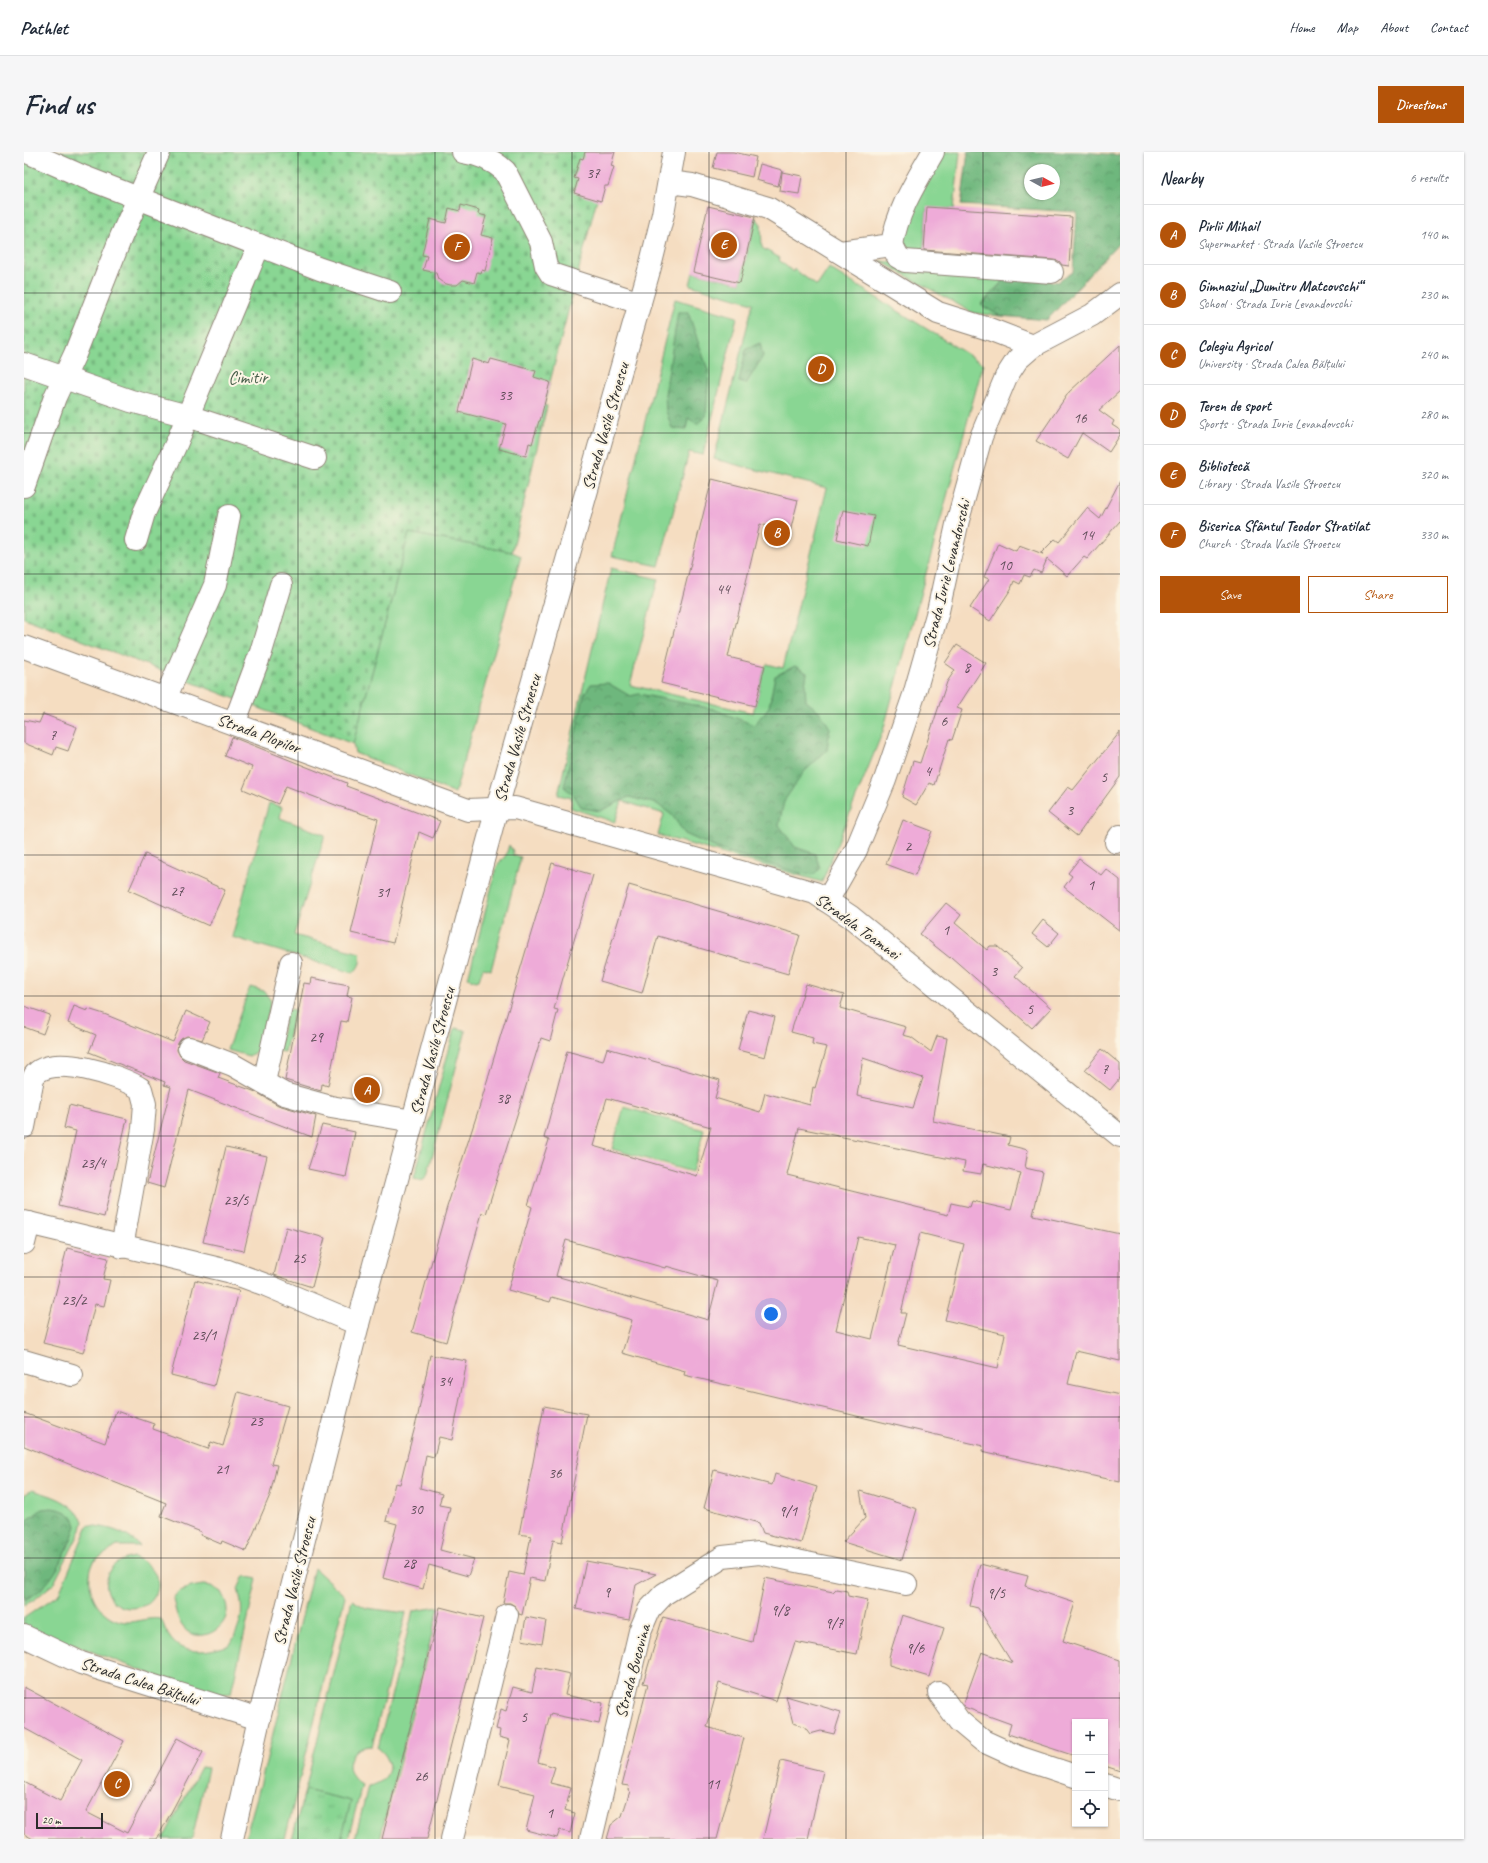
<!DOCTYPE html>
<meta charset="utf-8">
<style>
body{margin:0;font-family:Caveat,sans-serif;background:#f6f6f7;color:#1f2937}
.controls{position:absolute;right:12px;bottom:12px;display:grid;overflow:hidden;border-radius:0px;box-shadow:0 1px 3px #0004}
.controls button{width:36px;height:36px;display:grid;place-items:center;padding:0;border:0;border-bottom:1px solid #e0e1e3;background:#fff;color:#1f2937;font:20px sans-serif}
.compass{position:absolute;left:1000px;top:12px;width:36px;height:36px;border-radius:50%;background:#fff;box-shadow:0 1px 3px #0004;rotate:98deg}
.scale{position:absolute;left:12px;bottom:10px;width:67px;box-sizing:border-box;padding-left:4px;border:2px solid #2b2b2b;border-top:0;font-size:11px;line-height:14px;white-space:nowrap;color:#2b2b2b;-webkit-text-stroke:3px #fcf5e5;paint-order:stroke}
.you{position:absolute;left:747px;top:1162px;width:14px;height:14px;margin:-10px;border:3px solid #fff;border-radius:50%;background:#1a73e8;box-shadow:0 0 0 6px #1a73e833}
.badge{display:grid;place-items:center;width:26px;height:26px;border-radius:50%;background:#b45309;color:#fff;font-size:13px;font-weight:700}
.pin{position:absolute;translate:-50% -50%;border:2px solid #fff;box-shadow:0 1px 4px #0006}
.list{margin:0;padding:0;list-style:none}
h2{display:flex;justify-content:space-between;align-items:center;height:52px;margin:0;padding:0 16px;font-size:17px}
h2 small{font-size:13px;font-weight:400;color:#747a83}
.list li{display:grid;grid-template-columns:26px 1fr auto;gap:12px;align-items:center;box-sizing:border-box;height:60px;padding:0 16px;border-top:1px solid #e0e1e3}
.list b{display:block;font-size:15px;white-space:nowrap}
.list p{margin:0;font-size:13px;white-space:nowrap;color:#747a83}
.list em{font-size:13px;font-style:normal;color:#747a83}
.actions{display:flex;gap:8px;padding:12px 16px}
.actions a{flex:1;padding:9px 0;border:1px solid #b45309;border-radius:0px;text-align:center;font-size:14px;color:#b45309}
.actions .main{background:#b45309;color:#fff}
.icon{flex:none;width:22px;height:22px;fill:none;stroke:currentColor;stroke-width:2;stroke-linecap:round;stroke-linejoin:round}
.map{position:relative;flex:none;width:1096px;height:1687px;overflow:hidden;border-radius:0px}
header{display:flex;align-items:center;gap:24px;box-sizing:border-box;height:56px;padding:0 20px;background:#fff;border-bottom:1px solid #e0e1e3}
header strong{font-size:19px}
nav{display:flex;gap:22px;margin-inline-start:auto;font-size:14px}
.intro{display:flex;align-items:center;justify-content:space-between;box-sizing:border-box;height:96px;padding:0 24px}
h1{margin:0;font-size:28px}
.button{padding:10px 18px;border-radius:0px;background:#b45309;color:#fff;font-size:14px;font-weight:700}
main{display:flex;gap:24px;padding:0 24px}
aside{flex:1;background:#fff;border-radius:0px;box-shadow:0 1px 3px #0004}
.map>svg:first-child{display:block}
</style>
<header>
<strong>Pathlet</strong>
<nav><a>Home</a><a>Map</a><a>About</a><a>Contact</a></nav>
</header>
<div class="intro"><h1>Find us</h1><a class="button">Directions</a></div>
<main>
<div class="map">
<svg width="1096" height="1687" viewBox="0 0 1096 1687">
<defs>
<pattern id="forest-crowns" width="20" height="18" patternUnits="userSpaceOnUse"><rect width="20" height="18" fill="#6eb77d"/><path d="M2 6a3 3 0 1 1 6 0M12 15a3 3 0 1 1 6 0" fill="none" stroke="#5b9567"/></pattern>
<pattern id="cemetery-stones" width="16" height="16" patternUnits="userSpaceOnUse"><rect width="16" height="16" fill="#89d693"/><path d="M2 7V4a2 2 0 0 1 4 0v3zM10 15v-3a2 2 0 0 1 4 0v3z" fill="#76b87f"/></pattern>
<pattern id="park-tufts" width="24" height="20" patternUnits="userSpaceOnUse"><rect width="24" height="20" fill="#89d693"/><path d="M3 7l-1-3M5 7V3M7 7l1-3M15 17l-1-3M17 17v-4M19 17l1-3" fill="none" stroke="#76b87f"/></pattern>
</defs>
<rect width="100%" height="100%" fill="#fcf5e5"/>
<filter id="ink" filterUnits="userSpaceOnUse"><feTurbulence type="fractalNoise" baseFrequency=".025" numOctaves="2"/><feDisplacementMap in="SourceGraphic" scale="8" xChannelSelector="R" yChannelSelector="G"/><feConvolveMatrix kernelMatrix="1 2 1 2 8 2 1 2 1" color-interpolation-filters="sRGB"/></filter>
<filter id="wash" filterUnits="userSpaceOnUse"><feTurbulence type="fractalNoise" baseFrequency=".012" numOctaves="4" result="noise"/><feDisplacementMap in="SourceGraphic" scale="16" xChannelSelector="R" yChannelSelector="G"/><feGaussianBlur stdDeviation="0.9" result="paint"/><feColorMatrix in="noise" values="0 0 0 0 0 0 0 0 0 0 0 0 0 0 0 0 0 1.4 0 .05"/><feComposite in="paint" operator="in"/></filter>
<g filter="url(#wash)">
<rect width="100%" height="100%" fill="#f5ddc1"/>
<g fill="#89d693" stroke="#5a805f">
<path d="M918,0H936L930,57L903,56L899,105L882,98L876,85Z"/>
<path d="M731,65L737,72L738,96L756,106L755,108L769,120L770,117L793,134L805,116L959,212L859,579L798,730L634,683L640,662L598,649L591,670L547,656L548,646L534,643L587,416L634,427L606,533L729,561L741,514L743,512L759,516L803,336L690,307L729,151L666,133L669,120L716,131Z"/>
<path d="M856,109L984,124L957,152L976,164L949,161Z"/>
<path d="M651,147L713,165L679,303L665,300L635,414L588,404Z"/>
<path d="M385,381L488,400L497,404L431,641L331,601L329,592Z"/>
<path d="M245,651L258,655L256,666L301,683L270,783L336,801C338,809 335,816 329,821L208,785Z"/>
<path d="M485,693L489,699V703L497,705L467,818L459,816L455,828L452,829L444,826L473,714L482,703Z"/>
<path d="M226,835L240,839L247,849L235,898L225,904L203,898Z"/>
<path d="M264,857L271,858L261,900L253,899Z"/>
<path d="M431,876L441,878V882L403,1024L398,1028L390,1026Z"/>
<path d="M600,955L680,978L668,1020L588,997Z"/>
<path d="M8,1338C29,1344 49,1350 59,1369L57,1378L30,1431L10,1448L0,1453V1343Z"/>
<path d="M64,1373C86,1376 99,1378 116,1394H93L70,1409C69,1413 66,1418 66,1423C63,1446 81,1470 104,1470C115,1470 125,1465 137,1467C140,1473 142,1481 147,1487C160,1505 188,1499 206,1493C217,1473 221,1460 214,1437L220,1424L233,1427L207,1541L186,1544L0,1474V1466L35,1442Z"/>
<path d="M110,1405C127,1411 143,1430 128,1448C124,1453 121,1453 115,1455C78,1464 68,1411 110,1405Z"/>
<path d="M290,1416L321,1444L261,1687H221L236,1634Z"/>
<path d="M179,1433L187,1434L197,1440C200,1446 203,1451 203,1458C203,1476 180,1490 164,1480C154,1473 151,1457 149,1446C156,1436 167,1435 179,1433Z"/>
<path d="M328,1448L342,1456L382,1461L348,1594C324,1594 316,1620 338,1633L324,1687H317L327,1649L281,1638Z"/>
<path d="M415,1455L356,1687H331L344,1634C367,1631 372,1609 354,1596L389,1459Z"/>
<path d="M177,1615L184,1616L168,1687H139Z"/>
</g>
<g fill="url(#forest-crowns)" stroke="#4c7154" fill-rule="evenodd">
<path d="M944,0H1056L1096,3V90L1023,168L976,164L957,153L984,124L1034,130L1049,120L1053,60L937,53ZM1006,18H1030V42H1006Z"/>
<path d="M654,160H664L685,221L682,264L673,272L664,266L662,278L648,276L642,259L641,242Z"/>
<path d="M736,191L739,204L722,232L715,230L722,197Z"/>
<path d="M771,514L783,521L781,534L782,549L796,560L806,576L803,598L780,620L760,649L755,673L771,695L791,702L796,716L789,723L775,721L697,698L661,682L648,663L633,652L605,645L576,659L558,656L549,642L540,635L560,543L567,532L584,531L606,544L615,542L689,557L730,573L745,555L751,524Z"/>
<path d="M28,1356C40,1358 49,1361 52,1374C42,1402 29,1436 0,1448V1371L18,1357Z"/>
</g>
<path fill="url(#cemetery-stones)" stroke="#5a805f" d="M0,0H585L520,253L523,254L488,400L385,381L329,592L0,466Z"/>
<path fill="url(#park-tufts)" stroke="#5a805f" d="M281,1638L327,1649L317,1687H268Z"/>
<g id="blocks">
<g fill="#eeabd8" fill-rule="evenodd">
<path d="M561,0H591L587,14L590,15L584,34H581L577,49L550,41L554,27L550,26L556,6L559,7Z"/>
<path d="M693,0H709L732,5L728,25L689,16Z"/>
<path d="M736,12L758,18L754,34L732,28Z"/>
<path d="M758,20L778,24L775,42L756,39Z"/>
<path d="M437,53L455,58L454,62L462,64L457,83L469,86L461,119L458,118L457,121L453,120L450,131L439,128L433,133H426L419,131L414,127L412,121L399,118L403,104L398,103L406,67L422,71L425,56L436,59Z"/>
<path d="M684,54L731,65L716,131L669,120Z"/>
<path d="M903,55L1048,65L1045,114L1038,113L1035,109L1029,108L900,98Z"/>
<path d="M1096,193V239L1075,258L1090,269L1088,273L1096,278V283L1085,300L1058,281L1044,307L1012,289L1045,240Z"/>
<path d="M448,207L465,212L467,207L512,219L510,225L526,230L516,269H515L508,292L505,291L502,304L475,297L482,272L435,260Z"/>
<path d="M688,327L774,348L766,380L736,372L704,505L741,514L731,554L637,531Z"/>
<path d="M1096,329V369L1063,407L1060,405L1043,424L1023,407L1017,421L1010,418L1006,425L1000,423L996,432L990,429L987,437L966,469L946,456L965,427L960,425L974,391L992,399L995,393L1019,402L1017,401L1031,387L1035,390L1063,356L1076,367Z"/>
<path d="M819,358L850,364L844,394L813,387Z"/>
<path d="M933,493L962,511L933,556L938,558L928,588L925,587L910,633L905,631L892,653L878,645L889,609L896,611L923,530L931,518L921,511Z"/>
<path d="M19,562L53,575L44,599L32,595L29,603L0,591V568L15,571Z"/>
<path d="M1096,580V625L1053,684L1024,661L1044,635L1049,638Z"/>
<path d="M208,585L323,631L322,634L416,669L409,686L395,680L369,791L327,781L354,667L314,654L262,634L254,652L219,637L228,615L201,604Z"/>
<path d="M879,668L908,679L891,723L862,712Z"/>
<path d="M121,702L201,738L185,774L105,738Z"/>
<path d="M1055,707L1077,723L1082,717L1096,728V779L1040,735L1048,724L1044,721Z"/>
<path d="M528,711L569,723L530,857L534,858L526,889L517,886L462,1062L458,1061L422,1190L388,1180L423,1055L455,956Z"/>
<path d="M605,733L776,783L764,822L634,784L618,841L576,829Z"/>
<path d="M922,751L937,763L931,771L963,798L966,794H973L998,816L991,824L1027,856L1008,876L927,805L926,806L896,782Z"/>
<path d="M1019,768L1035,781L1024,795L1008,782Z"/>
<path d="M287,826L325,833L323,844L328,845L323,870L317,869L304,934L298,932L297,939L261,928L280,831L286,832Z"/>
<path d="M782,832L820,843L816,856L882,875L879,883L887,885L907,900L913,884L923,886L909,969L986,985L984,993L1004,998L1001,1016L1019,1020L1009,1063L1096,1082V1209L1052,1199L1044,1232L1096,1243V1330L958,1299L959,1294L660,1223L661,1219L598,1201L608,1168L528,1145L526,1150L484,1138L508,1055L504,1053L525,988L520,986L543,899L579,909L583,896L696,928L691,946L736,960L741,941L786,953L789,935L791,936L803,895L788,892L789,886L767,880ZM839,906L899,926L889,956L833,944ZM583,946L687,975L673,1024L569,994ZM775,976L941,1010L939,1019L957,1022L959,1012L997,1021L987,1058L948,1049L946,1055L927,1051L924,1063L763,1023ZM896,1081L940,1092L921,1168L981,1182L974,1216L874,1193L882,1161H877ZM834,1085L871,1093L848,1187L812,1178ZM542,1088L641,1116L642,1114L694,1129L684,1168L532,1124Z"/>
<path d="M0,854L26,863L19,882L0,875Z"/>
<path d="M50,854L63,859L64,857L80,862L149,890L162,859L186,870L178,888L163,884L157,887L154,891L153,898L156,904L160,908L196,921L194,926L232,940L254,953L292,964L288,985L165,938L140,1036L123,1031L147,935L140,933L141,930L65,900L72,883L44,871Z"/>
<path d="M724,858L751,865L741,905L714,898Z"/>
<path d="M1078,897L1096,912V926L1086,938L1061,918Z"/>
<path d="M45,953L103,967L80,1065L35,1054L52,979L40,976Z"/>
<path d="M298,973L331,980L322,1025L284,1017Z"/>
<path d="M202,995L243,1004L220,1099L179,1090Z"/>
<path d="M262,1075L301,1086L288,1135L250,1123Z"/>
<path d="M43,1096L84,1106L79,1127L86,1128L80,1154L71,1152L59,1201L19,1191Z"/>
<path d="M171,1128L215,1139L190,1234L147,1223Z"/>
<path d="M406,1203L443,1209L428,1288L415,1285L410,1305L402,1303L396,1336L418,1342L415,1353L426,1355L416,1398L450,1407L444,1424L405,1413L399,1437L359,1426L373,1372L362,1369L371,1331L376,1332L394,1263Z"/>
<path d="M214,1240L264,1254L247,1312L253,1313L246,1343L222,1399L198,1389L197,1392L176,1383L177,1380L137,1364L142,1351L0,1294V1261L81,1291L92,1259L130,1272L129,1277L184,1297L187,1290L199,1294Z"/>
<path d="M520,1254L563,1262L538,1390L529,1388L521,1429L506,1426L498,1463L495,1462L491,1454L486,1451H479L485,1420L499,1423L507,1384L495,1382Z"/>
<path d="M690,1318L748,1333L751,1322L793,1335L777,1391L739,1381L735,1371L680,1356Z"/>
<path d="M836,1339L893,1357L878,1408L819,1390L841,1366Z"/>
<path d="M562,1409L632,1422L612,1433L605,1468L552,1457Z"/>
<path d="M956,1412L1004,1424L1001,1434L1051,1451L1039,1489L1096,1508V1619L1081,1614V1570H1051V1604L984,1582L987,1572L940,1555L939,1553L958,1500L988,1511L954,1456L946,1454Z"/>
<path d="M741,1426L809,1440L812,1437L823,1439L824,1444L844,1448L833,1502L771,1490L752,1549L695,1531L683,1575L720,1586L693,1687H583L587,1673L598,1664L606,1639L604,1638L605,1634L598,1633L624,1532L619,1531L639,1465L728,1490Z"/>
<path d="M416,1455L459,1466L403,1687H358Z"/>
<path d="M878,1463L920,1476L905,1525L865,1513V1505Z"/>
<path d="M502,1465L522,1469L518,1492L498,1488Z"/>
<path d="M513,1515L546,1522L541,1543L579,1551L575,1572L526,1562L514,1610L531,1615L526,1631L547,1636L541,1658L551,1661L546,1681L536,1678L533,1686L502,1678L511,1642L475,1633L486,1588L475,1585L476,1578L472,1577L477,1557L482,1559L489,1535L508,1540Z"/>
<path d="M0,1535L100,1589L62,1660L103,1681L153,1586L179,1600L133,1687H9L0,1682V1630L36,1649L58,1608L0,1576Z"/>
<path d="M762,1544L817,1560L810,1582L797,1579L786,1582L780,1574L769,1571Z"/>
<path d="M757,1609L799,1619L784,1687H739Z"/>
</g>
</g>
</g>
<g filter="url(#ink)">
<use href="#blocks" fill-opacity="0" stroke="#908476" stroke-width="1"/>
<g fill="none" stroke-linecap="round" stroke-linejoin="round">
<defs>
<g id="minor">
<path d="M3,0L60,25L296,117L366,140"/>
<path d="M439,0C455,2 469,8 481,19L517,90L522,114L527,122L616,151"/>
<path d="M645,30L668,33L744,56L914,161L965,177L1009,194"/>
<path d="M868,93L874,105L881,109L1028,120"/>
<path d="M816,100L868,93C873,59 892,30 909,0"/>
<path d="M0,212L107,249L164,264L291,306"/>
<path d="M0,334L31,245L51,202L97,85L135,0"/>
<path d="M112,388L120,361L153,290L235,93"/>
<path d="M0,495L444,658L491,656L791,741L827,765L1096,984"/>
<path d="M141,547L191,433L205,364"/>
<path d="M210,572L237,500L257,433"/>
<path d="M1092,690L1096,684"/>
<path d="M803,749L832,698L861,628L890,543L914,459L934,368L957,285L982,225L993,208L1009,194L1068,163L1096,142"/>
<path d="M165,896L209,913L260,942L307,955L389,969"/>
<path d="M240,930L267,811"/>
<path d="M0,975C2,967 8,926 10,924C26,900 98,924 117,937L121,952L119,977L98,1095"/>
<path d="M0,1070L204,1119L242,1133L334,1172"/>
<path d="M0,1091L5,1071"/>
<path d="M0,1209L48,1223"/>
<path d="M0,1484L57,1511L235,1567"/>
<path d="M915,1541L935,1569L959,1589L994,1605L1051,1624"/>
<path d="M1081,1633L1096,1638"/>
<path d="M428,1687L483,1463"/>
<path d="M567,1687L616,1479L625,1458L640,1442L699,1405L735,1401L882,1432"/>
</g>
<path id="major" d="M208,1687L235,1567L334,1172L473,656L626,115L639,62L650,0"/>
</defs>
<use href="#minor" stroke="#908476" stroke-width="24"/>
<use href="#major" stroke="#908476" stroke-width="24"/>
<use href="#minor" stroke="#fff" stroke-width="22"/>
<use href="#major" stroke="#fff" stroke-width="22"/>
</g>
</g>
<path fill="none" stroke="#2b2b2b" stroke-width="1" stroke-opacity="0.55" d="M137,0V1687M274,0V1687M411,0V1687M548,0V1687M685,0V1687M822,0V1687M959,0V1687M0,141H1096M0,281H1096M0,422H1096M0,562H1096M0,703H1096M0,844H1096M0,984H1096M0,1125H1096M0,1265H1096M0,1406H1096M0,1546H1096"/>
<g text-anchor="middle" stroke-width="4" stroke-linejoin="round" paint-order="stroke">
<g font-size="15" fill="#5c4b56">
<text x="569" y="26">37</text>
<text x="481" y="248">33</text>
<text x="1056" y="271">16</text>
<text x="1063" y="388">14</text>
<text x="981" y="418">10</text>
<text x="699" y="442">44</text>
<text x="943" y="520">8</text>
<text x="920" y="574">6</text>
<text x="29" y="588">7</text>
<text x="904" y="624">4</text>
<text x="1080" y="630">5</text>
<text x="1046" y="663">3</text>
<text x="884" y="699">2</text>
<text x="1067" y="738">1</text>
<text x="153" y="744">27</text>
<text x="359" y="745">31</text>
<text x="922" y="783">1</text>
<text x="970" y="824">3</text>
<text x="1006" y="862">5</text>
<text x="292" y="890">29</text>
<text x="1081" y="922">7</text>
<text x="479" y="951">38</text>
<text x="69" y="1016">23/4</text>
<text x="212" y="1053">23/5</text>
<text x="275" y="1111">25</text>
<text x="50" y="1153">23/2</text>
<text x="180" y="1188">23/1</text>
<text x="421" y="1234">34</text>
<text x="232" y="1274">23</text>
<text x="198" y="1322">21</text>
<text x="531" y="1326">36</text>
<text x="392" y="1362">30</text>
<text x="764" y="1364">9/1</text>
<text x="385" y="1416">28</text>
<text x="583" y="1445">9</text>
<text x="972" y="1446">9/5</text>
<text x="756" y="1463">9/8</text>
<text x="810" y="1476">9/7</text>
<text x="891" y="1501">9/6</text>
<text x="500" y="1570">5</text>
<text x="397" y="1629">26</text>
<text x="689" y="1637">11</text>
<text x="526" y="1666">1</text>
</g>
<g font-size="17" fill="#475e4a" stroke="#fcf5e5">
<text x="224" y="231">Cimitir</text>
</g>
<g font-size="17" fill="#2b2b2b" stroke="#fcf5e5">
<text transform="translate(581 274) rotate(-74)" y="6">Strada Vasile Stroescu</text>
<text transform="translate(922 422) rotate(-76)" y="6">Strada Iurie Levandovschi</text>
<text transform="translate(235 581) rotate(20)" y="6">Strada Plopilor</text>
<text transform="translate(493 586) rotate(-74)" y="6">Strada Vasile Stroescu</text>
<text transform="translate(834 774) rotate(36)" y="6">Stradela Toamnei</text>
<text transform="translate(408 899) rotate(-75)" y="6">Strada Vasile Stroescu</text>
<text transform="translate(270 1429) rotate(-76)" y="6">Strada Vasile Stroescu</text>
<text transform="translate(608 1519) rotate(-75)" y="6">Strada Bucovina</text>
<text transform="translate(116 1529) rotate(18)" y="6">Strada Calea Bălțului</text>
</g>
</g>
</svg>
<div class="controls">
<button>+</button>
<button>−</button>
<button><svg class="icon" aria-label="locate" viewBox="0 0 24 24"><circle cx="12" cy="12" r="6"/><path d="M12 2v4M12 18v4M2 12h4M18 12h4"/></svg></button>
</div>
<svg class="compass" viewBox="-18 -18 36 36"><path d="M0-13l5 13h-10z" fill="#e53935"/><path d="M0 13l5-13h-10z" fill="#747a83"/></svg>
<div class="scale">20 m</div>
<div class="you"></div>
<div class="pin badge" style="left:343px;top:938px">A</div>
<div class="pin badge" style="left:753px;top:381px">B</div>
<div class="pin badge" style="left:93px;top:1632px">C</div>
<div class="pin badge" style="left:797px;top:217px">D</div>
<div class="pin badge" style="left:700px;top:93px">E</div>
<div class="pin badge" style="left:433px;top:95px">F</div>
</div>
<aside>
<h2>Nearby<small>6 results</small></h2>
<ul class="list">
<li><span class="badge">A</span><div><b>Pirlii Mihail</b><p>Supermarket · Strada Vasile Stroescu</p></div><em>140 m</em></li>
<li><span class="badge">B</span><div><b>Gimnaziul „Dumitru Matcovschi“</b><p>School · Strada Iurie Levandovschi</p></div><em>230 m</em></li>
<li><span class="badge">C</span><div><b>Colegiu Agricol</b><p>University · Strada Calea Bălțului</p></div><em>240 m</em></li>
<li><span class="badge">D</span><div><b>Teren de sport</b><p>Sports · Strada Iurie Levandovschi</p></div><em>280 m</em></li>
<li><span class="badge">E</span><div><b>Bibliotecă</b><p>Library · Strada Vasile Stroescu</p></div><em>320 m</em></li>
<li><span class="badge">F</span><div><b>Biserica Sfântul Teodor Stratilat</b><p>Church · Strada Vasile Stroescu</p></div><em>330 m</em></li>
</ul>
<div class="actions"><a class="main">Save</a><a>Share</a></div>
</aside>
</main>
